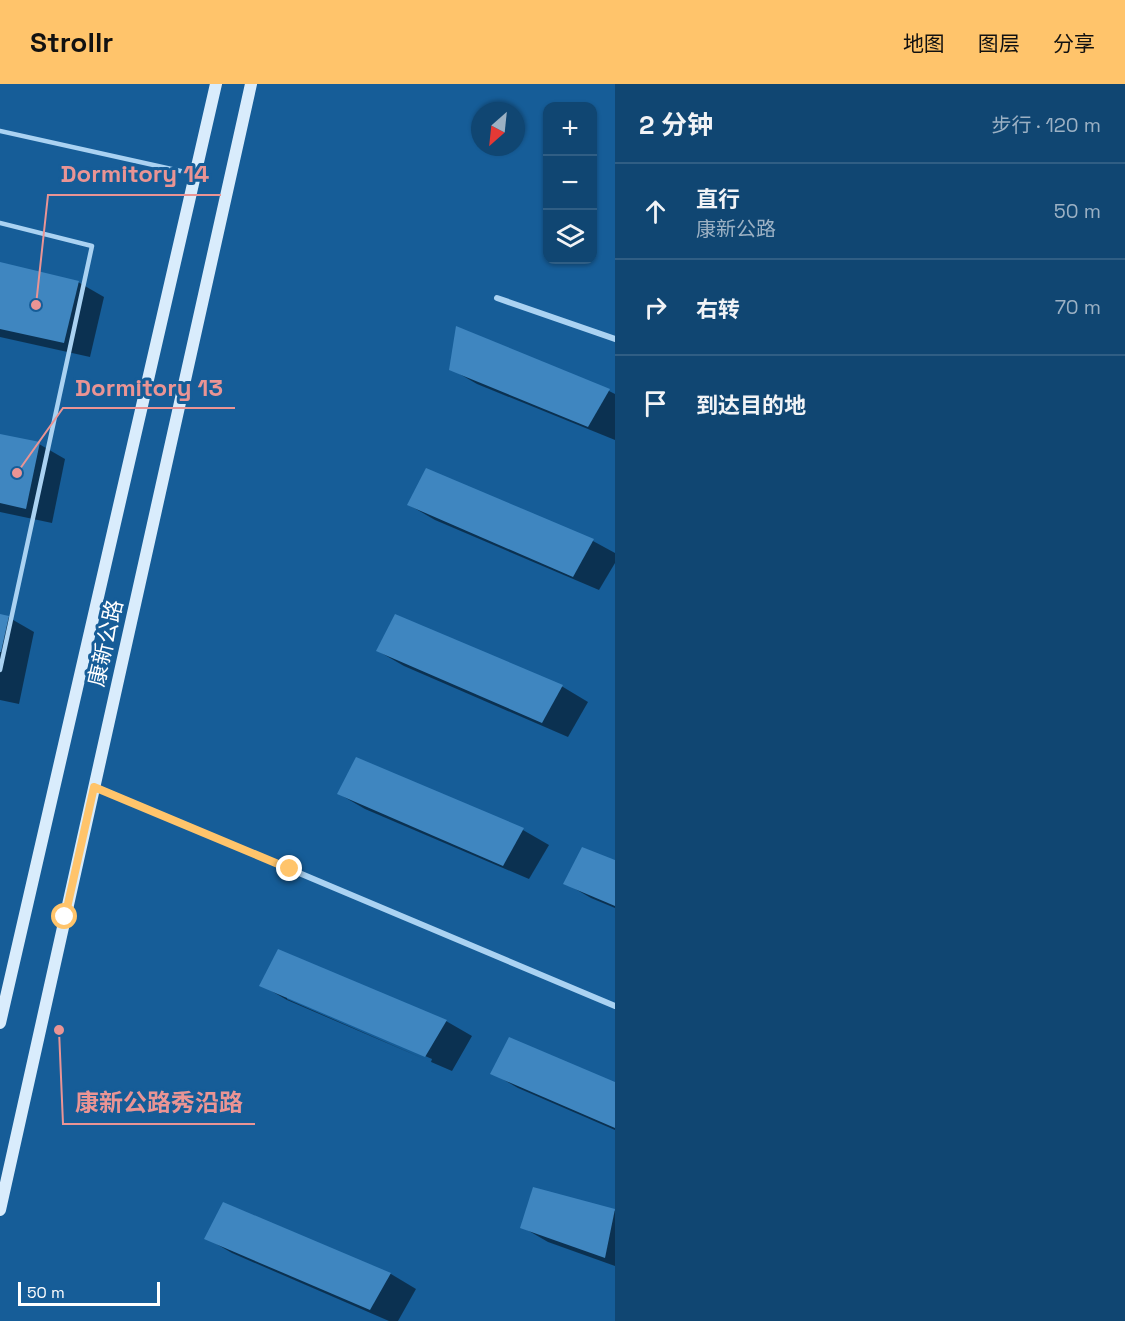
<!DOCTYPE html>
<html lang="zh">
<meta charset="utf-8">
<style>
body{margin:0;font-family:"Space Grotesk","Noto Sans SC",sans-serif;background:#1e507a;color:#f1f3f6}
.controls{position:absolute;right:18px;top:18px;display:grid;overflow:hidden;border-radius:12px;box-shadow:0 2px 4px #0004}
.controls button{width:54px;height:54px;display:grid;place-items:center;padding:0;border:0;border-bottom:2px solid #305e84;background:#104672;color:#f1f3f6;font:30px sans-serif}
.compass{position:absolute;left:471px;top:18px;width:54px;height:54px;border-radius:50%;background:#104672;box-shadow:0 2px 4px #0004;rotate:207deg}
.scale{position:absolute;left:18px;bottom:15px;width:142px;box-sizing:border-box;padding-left:6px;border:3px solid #fff;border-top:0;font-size:16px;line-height:21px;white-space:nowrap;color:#fff;-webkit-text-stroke:4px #165d98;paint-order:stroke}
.stop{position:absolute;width:18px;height:18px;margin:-14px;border:4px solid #ffc46b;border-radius:50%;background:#fff}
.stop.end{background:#ffc46b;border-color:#fff;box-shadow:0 2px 6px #0008}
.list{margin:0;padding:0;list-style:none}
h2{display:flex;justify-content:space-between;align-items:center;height:78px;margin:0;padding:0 24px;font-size:26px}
h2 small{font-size:20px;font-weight:400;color:#9cb1c4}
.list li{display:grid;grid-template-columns:39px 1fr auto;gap:18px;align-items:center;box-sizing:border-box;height:96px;padding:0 24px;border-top:2px solid #305e84}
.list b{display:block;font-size:22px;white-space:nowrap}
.list p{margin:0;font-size:20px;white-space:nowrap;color:#9cb1c4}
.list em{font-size:20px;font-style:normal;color:#9cb1c4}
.icon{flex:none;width:33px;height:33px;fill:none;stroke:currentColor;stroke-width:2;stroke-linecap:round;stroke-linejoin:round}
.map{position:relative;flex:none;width:615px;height:1237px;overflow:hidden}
header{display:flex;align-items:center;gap:36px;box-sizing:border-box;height:84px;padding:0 30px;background:#ffc46b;color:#111}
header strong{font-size:28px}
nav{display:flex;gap:33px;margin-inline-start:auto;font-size:21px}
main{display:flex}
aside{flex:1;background:#104672}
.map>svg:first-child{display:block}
</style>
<header>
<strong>Strollr</strong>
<nav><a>地图</a><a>图层</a><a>分享</a></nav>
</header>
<main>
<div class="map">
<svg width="615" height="1237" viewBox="0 0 615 1237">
<rect width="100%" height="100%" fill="#165d98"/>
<g fill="#0007" fill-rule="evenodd">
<path d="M0,180L78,198L104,213L90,273L0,253Z"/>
<path d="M451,285L609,307L615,310V356L477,300Z"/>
<path d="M0,352L39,360L65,375L52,439L0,428Z"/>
<path d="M426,386L593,457L615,469V479L599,506L435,436L409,421Z"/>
<path d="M0,531L8,533L34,548L19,620L0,616Z"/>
<path d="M395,532L563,603L588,618L568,653L404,582L378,567Z"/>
<path d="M356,675L523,746L549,761L529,795L365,725L339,710Z"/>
<path d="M615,778V824L591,814L565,799Z"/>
<path d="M261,901L446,937L472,952L452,987L287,916ZM287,912L432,975L431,978L287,915Z"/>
<path d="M492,989L615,999V1046L518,1004Z"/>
<path d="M534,1105L615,1127V1182L548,1158L522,1143Z"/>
<path d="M224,1120L391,1190L416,1205L398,1237H389L232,1169L206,1154Z"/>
</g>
<g fill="#3f86c0">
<path d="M0,178L79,197L64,259L0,245Z"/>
<path d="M456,242L610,305L588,343L449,286Z"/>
<path d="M0,350L40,358L26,425L0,419Z"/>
<path d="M426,384L594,455L573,493L407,421Z"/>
<path d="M0,530L9,532L1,568H0Z"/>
<path d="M395,530L563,601L542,639L376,567Z"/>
<path d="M356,673L524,744L503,782L337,710Z"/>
<path d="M582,763L615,776V822L563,800Z"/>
<path d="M278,865L447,936L425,973L259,902Z"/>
<path d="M509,953L615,998V1044L490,990Z"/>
<path d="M533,1103L615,1125L605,1174L520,1144Z"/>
<path d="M223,1118L391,1189L370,1226L204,1155Z"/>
</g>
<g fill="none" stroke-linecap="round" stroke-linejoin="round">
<g stroke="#aad2f2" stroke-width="4.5">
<path d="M0,47L194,90"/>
<path d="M0,139L92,162L0,586"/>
</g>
<g stroke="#aad2f2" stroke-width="6">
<path d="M497,214L615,255"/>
<path d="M95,703L615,922"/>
</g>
<g stroke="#d9ecfc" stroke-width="12">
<path d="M0,939L216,0"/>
<path d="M0,1126L251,0"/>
</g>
</g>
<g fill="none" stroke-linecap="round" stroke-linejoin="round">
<path stroke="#ffc46b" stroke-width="8" d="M65,833L94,703L290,785"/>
</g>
<g text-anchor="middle" stroke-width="6" stroke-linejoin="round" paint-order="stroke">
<g font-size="22" fill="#fff" stroke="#165d98">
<text transform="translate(105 559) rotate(-77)" y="8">康新公路</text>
</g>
</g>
<path fill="none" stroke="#ea9494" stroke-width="2" d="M36 221L48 111H221M17 389L63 324H235M59 946L63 1040H255"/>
<g fill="#ea9494" stroke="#165d98" stroke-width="2">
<circle cx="36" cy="221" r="6"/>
<circle cx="17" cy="389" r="6"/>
<circle cx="59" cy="946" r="6"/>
</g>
<g font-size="24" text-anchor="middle" font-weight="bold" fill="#ea9494" stroke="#165d98" stroke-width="6" stroke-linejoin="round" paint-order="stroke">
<text x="135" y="98">Dormitory 14</text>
<text x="149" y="312">Dormitory 13</text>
<text x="159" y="1027">康新公路秀沿路</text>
</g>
</svg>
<div class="controls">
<button>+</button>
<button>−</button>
<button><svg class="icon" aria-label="layers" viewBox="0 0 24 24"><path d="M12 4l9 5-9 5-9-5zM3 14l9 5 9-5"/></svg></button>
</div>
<svg class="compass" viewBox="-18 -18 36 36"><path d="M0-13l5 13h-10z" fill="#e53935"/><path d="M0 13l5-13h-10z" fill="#9cb1c4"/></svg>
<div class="scale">50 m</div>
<div class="stop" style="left:65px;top:833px"></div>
<div class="stop end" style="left:290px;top:785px"></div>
</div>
<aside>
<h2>2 分钟<small>步行 · 120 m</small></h2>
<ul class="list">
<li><svg class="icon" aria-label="ahead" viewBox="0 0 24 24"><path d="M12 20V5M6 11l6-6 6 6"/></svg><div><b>直行</b><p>康新公路</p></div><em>50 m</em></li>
<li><svg class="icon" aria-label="right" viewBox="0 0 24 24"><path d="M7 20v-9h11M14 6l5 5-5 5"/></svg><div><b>右转</b></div><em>70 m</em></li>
<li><svg class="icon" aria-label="arrive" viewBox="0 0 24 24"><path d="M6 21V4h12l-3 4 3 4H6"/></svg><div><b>到达目的地</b></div></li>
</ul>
</aside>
</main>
